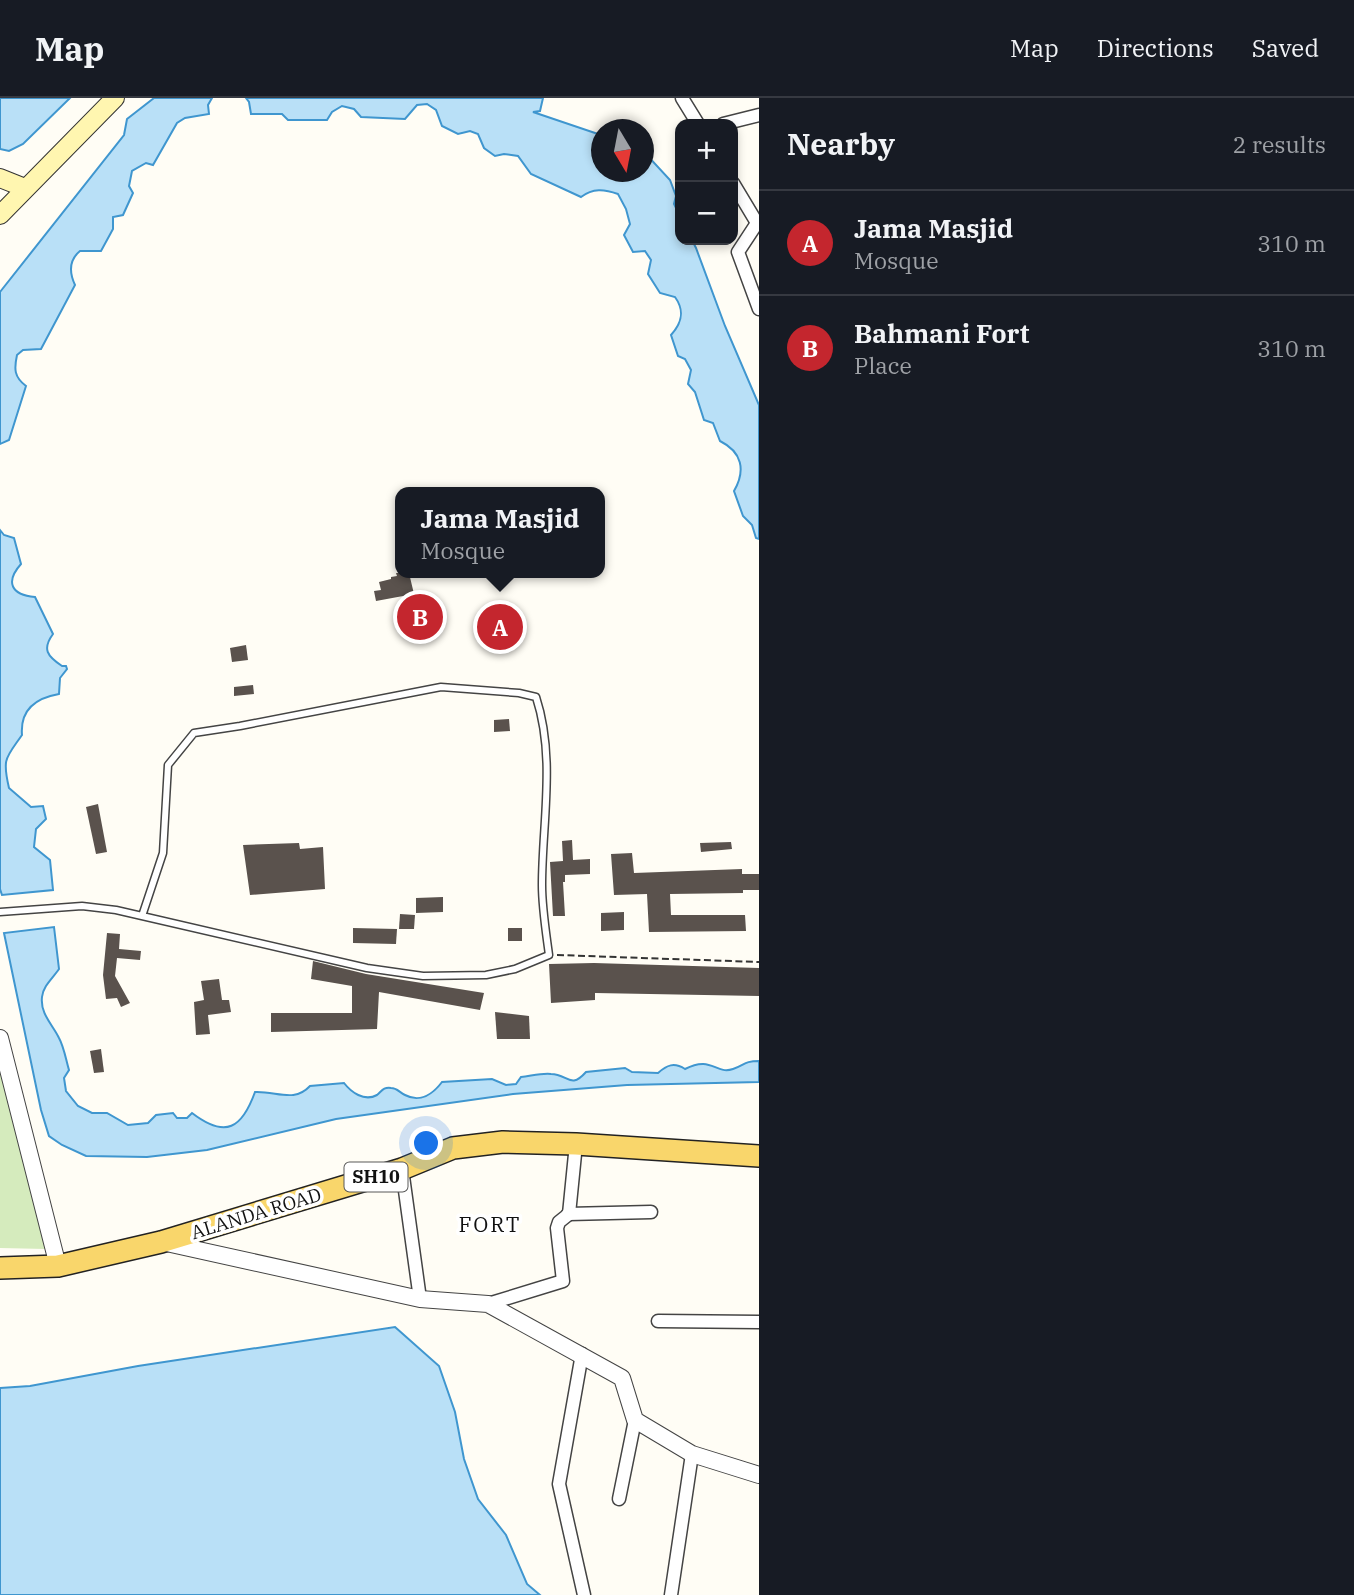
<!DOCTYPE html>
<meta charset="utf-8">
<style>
body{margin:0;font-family:"IBM Plex Serif",serif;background:#20242c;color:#f1f3f6}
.controls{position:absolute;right:21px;top:21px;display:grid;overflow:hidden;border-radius:14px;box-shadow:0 4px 10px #0003}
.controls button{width:63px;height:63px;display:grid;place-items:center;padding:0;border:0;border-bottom:2px solid #363941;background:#171b24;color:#f1f3f6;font:35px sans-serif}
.compass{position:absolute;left:591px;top:21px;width:63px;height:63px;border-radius:50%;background:#171b24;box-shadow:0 4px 10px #0003;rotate:170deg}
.you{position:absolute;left:427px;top:1046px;width:24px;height:24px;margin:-18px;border:5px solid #fff;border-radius:50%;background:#1a73e8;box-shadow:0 0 0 10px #1a73e833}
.badge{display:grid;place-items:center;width:46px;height:46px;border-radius:50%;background:#c4262e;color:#fff;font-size:23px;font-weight:700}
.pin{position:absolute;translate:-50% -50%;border:4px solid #fff;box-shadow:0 2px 7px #0006}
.popup{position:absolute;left:395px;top:389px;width:210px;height:91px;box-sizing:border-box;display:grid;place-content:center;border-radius:14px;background:#171b24;filter:drop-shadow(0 2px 5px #0005);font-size:23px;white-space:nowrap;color:#9ea1a6}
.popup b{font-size:26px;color:#f1f3f6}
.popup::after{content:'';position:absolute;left:50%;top:100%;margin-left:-14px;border:14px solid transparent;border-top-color:#171b24}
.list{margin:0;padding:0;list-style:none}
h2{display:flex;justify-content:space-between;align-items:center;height:91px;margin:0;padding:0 28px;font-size:30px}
h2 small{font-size:23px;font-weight:400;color:#9ea1a6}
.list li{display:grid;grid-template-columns:46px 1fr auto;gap:21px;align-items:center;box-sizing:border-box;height:105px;padding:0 28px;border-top:2px solid #363941}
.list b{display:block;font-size:26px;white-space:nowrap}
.list p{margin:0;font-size:23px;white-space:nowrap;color:#9ea1a6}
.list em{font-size:23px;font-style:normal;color:#9ea1a6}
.map{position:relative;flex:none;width:759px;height:1497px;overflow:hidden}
header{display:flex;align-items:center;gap:42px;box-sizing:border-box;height:98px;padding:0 35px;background:#171b24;border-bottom:2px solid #363941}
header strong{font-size:33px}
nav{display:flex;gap:38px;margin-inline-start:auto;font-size:24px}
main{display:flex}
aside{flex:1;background:#171b24}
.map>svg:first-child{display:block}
</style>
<header>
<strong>Map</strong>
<nav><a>Map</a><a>Directions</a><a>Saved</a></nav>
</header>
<main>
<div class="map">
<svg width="759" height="1497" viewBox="0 0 759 1497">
<rect width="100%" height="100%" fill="#fffdf5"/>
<path fill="#d5ebbd" d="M0,973L46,1151L0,1150Z"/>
<g fill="#b9e0f7" stroke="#3f96cf" stroke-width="2">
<path d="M0,0H70L23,46L9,53L0,51Z"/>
<path d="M154,0H212L208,7L209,16L185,20L177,25L153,67L146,65L132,73L129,88L133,95L123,117L113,119V131L101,153H80C69,162 69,174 75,187L41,251L23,252L17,257C14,271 14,279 26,288L9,342L0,346V194L124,37L127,21Z"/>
<path d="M246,0H543L540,13L533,14L601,37V74H643L644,55L646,56L670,82L676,98L674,106L680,118V142H692L696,150L725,228L759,307V441L756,440L752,427L743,418L734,393C746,372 742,354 720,343L713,325L704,322L695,294L688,286L691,272L685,261L678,258L671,237C682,225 685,213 675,199L660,195L648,176L651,162L645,153L633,154L624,137L630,126L626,111L618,96C604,91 593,90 581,99L531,76L518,58L504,56L495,58L484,50L478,36L470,33L458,36L442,28L436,12L427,6L417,7L405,21L361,19L354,11L342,8L332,14L327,22H288L282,16H251L249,4Z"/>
<path d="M0,432L4,437L14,440L21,466C5,484 11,497 35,499L53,536C42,551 47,558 62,568H66L67,571L60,580L59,596C36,600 20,612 22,637C6,660 2,660 9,690L31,709L43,708L46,721L36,731L34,749L50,762L53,792L2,797L0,791Z"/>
<path d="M54,829L59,871C53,880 43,888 42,899C40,916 53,927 59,940C64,949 66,962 69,972L64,980L66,993L78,1008L92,1015H107L128,1027L148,1025L156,1017L173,1015L177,1020H187L192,1015C226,1041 242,1030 255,994C277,993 294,1005 310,988L344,985C351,994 364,1004 377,997C382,993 383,989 391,990C397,990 399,994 405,997C420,1005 433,996 442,984L492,981L506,987L516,986L521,979C531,978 541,975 551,976C568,976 570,992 586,974L625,970L632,974L658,975C667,967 674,964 685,971C712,957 715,977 733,971C745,967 744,963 759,963V984L627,987L513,996L336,1021L207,1052L147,1059L86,1058L62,1047L49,1038L41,1012L4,835Z"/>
<path d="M395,1229L439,1268L455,1314L464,1361L478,1401L506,1437L527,1486L540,1497H0V1290L30,1288L138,1268Z"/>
</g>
<g fill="#5a524d">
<path d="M396,475H409L414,496L376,503L374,493L381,492L379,484L391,481V479L397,478Z"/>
<path d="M246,547L248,562L232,564L230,550Z"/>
<path d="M253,587L254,596L234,598V589Z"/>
<path d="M509,621L510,633L494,634V622Z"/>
<path d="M98,706L107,754L96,756L86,709Z"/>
<path d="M572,742L573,762L590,761V776L565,777V784H563L565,818H553L550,764L563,763L562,743Z"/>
<path d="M731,744L732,751L701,754L700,745Z"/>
<path d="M299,745L300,751L323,749L325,791L250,797L243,747Z"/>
<path d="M632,755L634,775L742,771V776H759V792H743V795L670,796L671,817H745L746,833L649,834L647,796L614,797L611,756Z"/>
<path d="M443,799V814L416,815V800Z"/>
<path d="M624,814V832L601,833V815Z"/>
<path d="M400,816L415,817L414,831H399Z"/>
<path d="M353,830L397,831L396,846L353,845Z"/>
<rect x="508" y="830" width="14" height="13"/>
<path d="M107,835L120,836L119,851L141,853L140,862L117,860L115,878L130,905L121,909L117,900L106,901L103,877Z"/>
<path d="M313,863L366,876L484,895L480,912L379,894L377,931L271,934V915H352V888L311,881Z"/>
<path d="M594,865L759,870V898L595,895V902L551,905L549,866Z"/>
<path d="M219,881L222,902H229L231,914L208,917L210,936L196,937L194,904L204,902L201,883Z"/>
<path d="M495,914L529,918L530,941H497Z"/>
<path d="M101,951L104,974L94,975L90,953Z"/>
</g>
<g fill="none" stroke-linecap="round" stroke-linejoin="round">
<defs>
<path id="service" d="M0,814L82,808L116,812L142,818L367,870L423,878L486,877L515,871L549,857C546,834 542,810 542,787C542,725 556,660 536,599L519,595L441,589L240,628L194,635L168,667L163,755L142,818"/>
<g id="minor">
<path d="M682,0L698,26"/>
<path d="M723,26L759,17"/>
<path d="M733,85L757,125H759"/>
<path d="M757,125L738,154L759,211"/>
<path d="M402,1071L420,1201"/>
<path d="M568,1116L651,1114"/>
<path d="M488,1206L563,1183L557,1130L559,1124L569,1116L576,1046"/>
<path d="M658,1223L759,1224"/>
<path d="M582,1256L559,1386L584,1497"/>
<path d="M619,1401L635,1322"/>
<path d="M671,1497L692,1356"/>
</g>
<g id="tertiary">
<path d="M0,940L58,1168"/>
<path d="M162,1144L420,1201L488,1206L622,1280L635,1322L692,1356L759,1377"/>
</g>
<g id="secondary">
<path d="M0,80L25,90"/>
<path d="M0,117L115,0"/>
</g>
<path id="primary" d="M0,1170L58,1168L161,1144L402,1071L453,1050L503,1044L576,1046L759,1058"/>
</defs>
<use href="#service" stroke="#444" stroke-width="9"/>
<use href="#minor" stroke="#444" stroke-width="15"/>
<use href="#tertiary" stroke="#444" stroke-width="18"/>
<use href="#secondary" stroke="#333" stroke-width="20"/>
<use href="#primary" stroke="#222" stroke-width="24"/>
<path stroke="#333" stroke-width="2" stroke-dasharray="7 3.5" stroke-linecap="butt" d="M557,857L759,864"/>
<use href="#service" stroke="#fff" stroke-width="6"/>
<use href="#minor" stroke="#fff" stroke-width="12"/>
<use href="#tertiary" stroke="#fff" stroke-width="16"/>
<use href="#secondary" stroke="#fff6b0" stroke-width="18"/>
<use href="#primary" stroke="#f9d66b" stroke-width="21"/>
</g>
<g text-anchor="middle" stroke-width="7" stroke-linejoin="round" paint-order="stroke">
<rect fill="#fff" stroke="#585858" stroke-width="2" x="344.5" y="1064.5" width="63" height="29" rx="5"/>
<g font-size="18" font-weight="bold" fill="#111">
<text x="376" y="1085">SH10</text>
</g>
<g font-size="19" fill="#111" stroke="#fff">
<text transform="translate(256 1115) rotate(-17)" y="7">ALANDA ROAD</text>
</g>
<g font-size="21" letter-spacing="2" fill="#111" stroke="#fff">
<text x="490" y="1134">FORT</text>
</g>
</g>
</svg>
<div class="controls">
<button>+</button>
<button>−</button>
</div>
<svg class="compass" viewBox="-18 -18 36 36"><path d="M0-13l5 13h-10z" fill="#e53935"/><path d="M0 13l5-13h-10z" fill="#9ea1a6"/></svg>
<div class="you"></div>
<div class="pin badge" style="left:500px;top:529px">A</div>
<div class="popup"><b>Jama Masjid</b>Mosque</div>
<div class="pin badge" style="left:420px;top:519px">B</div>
</div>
<aside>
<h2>Nearby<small>2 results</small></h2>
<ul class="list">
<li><span class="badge">A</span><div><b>Jama Masjid</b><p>Mosque</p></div><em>310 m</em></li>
<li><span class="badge">B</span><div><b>Bahmani Fort</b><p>Place</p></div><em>310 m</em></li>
</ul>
</aside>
</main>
